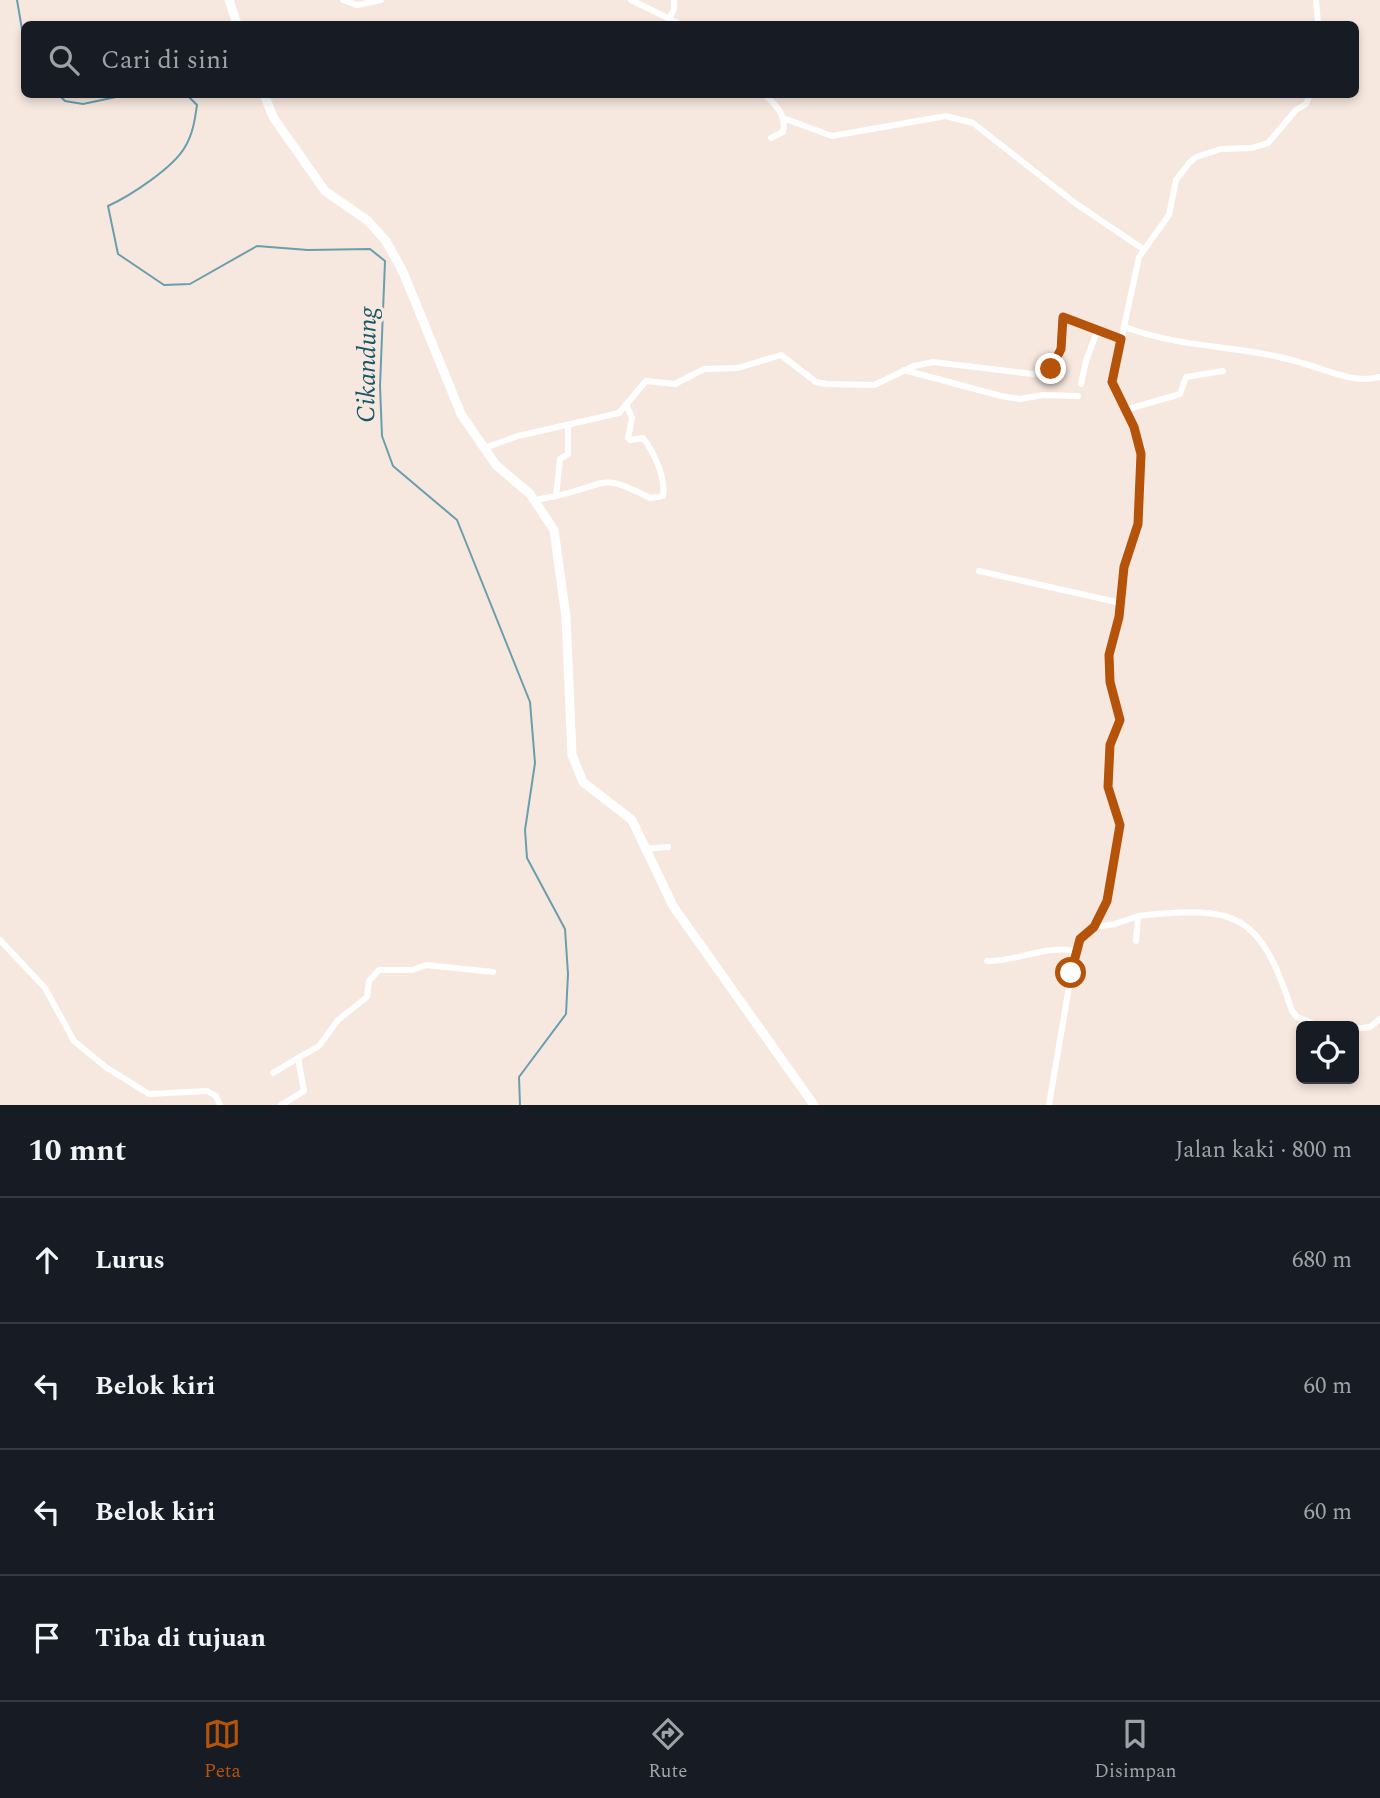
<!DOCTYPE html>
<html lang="id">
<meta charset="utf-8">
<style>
body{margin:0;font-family:Spectral,serif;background:#242831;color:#f1f3f6}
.controls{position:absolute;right:21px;bottom:21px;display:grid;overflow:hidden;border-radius:10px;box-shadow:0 4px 10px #0003}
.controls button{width:63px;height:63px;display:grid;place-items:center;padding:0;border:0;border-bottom:2px solid #363941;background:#171b24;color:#f1f3f6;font:35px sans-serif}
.stop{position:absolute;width:21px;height:21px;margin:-16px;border:5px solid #b45309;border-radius:50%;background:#fff}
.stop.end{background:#b45309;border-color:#fff;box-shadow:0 2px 7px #0008}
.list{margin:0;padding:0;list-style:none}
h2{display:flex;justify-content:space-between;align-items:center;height:91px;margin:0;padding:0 28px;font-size:30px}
h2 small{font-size:23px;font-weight:400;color:#9ea1a6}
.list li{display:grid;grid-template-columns:46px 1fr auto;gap:21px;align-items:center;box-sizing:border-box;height:126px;padding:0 28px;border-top:2px solid #363941}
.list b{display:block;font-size:26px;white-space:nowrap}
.list em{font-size:23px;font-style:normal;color:#9ea1a6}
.icon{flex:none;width:38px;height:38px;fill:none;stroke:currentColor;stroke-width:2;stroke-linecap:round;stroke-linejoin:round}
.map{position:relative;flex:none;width:1380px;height:1105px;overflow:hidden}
.search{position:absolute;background:#171b24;box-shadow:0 4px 10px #0003;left:21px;right:21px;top:21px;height:77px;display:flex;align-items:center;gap:18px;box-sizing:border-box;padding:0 24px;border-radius:10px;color:#9ea1a6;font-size:26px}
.sheet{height:595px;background:#171b24}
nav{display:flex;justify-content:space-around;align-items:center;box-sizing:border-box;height:98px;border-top:2px solid #363941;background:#171b24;font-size:19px;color:#9ea1a6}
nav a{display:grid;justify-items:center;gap:4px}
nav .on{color:#b45309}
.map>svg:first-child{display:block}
</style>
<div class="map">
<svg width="1380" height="1105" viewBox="0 0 1380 1105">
<rect width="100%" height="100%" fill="#f7e8df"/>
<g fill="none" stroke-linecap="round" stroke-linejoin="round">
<g stroke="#6a9ead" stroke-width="2">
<path d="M17,0L24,41"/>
<path d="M58,94L65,101L83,104L130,94"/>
<path d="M186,94L197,105C195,119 193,134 185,147C173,168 130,196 108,206L118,254L164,285L190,284L257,246L308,250L370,249L385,261L380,386L382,436L393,466L457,520L530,702L535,763L525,830L527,858L565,929L568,974L566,1014L519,1077L520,1105"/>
</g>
<g stroke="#fff" stroke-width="6">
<path d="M343,0L357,5L381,0"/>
<path d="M631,0L680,24"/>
<path d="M1316,0L1318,24"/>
<path d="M670,17L674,9V0"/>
<path d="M764,94C776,105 787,115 783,132L771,138"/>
<path d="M783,118L832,136L946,116L973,123L1075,203L1143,249"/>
<path d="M1125,327C1182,349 1244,345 1302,363C1327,370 1354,384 1380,377"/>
<path d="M904,370L1001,396L1020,399L1043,395L1078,396"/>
<path d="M1081,384L1086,361L1098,329"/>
<path d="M1125,410L1180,394L1186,377L1223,371"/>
<path d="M484,448L518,436L619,413L646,381L675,384L704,369L738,368L781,355L816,382L827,384L874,385L914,366L933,362L1033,374L1051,369L1056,361L1064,317L1121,339"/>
<path d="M556,496C608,485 598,471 650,498L663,496C666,478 654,452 643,438L630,440L628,438L632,418L626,404"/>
<path d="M535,500L556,496L560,459L568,454V425"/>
<path d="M979,571L1121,603"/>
<path d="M644,849L668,847"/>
<path d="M1138,916C1238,905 1260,913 1292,1011L1297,1017L1319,1026"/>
<path d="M1094,927L1115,924L1138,916L1136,941"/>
<path d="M0,940L45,988L74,1041L107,1068L149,1094L207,1091L216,1096L220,1105"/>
<path d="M987,961C1016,962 1049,944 1075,951"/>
<path d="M1354,1029L1370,1027L1380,1019"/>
<path d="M273,1073L298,1058"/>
<path d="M281,1105L304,1091L298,1058L319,1046L338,1020L367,997L369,981L379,970H413L426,965L493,972"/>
<path d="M1049,1105L1075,951L1080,939L1094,927L1107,901L1118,847L1120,825L1108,787L1110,745L1120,720L1110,682L1109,655L1120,617L1124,567L1138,524L1141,454L1134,427L1112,382L1139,257L1169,215L1176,180L1189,163L1196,157L1221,149L1252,148L1268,143L1296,110L1306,104L1310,94"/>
</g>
<g stroke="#fff" stroke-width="9">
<path d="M229,0L237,24"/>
<path d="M264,94L273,117L325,191L367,220L386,241L403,272L461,414L496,465L530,494L554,530L566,617L572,755L583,782L632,820L673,906L814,1105"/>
</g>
</g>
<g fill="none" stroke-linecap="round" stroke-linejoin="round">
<path stroke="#b45309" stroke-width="9" d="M1051,369L1061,349L1063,317L1121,339L1112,382L1134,427L1141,454L1138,524L1124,567L1119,617L1109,655L1110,682L1120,720L1110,745L1108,787L1120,825L1107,901L1094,927L1080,939L1071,973"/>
</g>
<g text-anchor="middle" stroke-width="7" stroke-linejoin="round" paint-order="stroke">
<g font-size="26" font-style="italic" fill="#195868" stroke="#f7e8df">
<text transform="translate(366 365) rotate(-89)" y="9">Cikandung</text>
</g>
</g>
</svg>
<div class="controls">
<button><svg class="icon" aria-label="locate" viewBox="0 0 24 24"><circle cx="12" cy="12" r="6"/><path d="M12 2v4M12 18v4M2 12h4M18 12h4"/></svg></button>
</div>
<div class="stop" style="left:1071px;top:973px"></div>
<div class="stop end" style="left:1051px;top:369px"></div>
<div class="search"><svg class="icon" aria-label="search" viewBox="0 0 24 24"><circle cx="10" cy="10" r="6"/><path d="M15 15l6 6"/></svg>Cari di sini</div>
</div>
<section class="sheet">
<h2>10 mnt<small>Jalan kaki · 800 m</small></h2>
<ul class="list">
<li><svg class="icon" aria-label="ahead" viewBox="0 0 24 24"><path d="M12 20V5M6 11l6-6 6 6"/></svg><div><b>Lurus</b></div><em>680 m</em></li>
<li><svg class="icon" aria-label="left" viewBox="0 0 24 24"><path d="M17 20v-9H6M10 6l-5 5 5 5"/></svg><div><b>Belok kiri</b></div><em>60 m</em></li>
<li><svg class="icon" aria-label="left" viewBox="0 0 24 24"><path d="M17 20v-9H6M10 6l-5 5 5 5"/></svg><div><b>Belok kiri</b></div><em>60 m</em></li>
<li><svg class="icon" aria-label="arrive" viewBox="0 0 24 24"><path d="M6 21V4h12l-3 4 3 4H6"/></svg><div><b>Tiba di tujuan</b></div></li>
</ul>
</section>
<nav>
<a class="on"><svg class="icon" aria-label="map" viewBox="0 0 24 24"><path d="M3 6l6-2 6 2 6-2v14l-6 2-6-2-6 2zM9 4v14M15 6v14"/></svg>Peta</a>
<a><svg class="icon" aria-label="directions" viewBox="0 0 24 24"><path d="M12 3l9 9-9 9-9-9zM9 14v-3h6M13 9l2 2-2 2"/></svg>Rute</a>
<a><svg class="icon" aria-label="saved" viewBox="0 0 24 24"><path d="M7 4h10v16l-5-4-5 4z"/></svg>Disimpan</a>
</nav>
